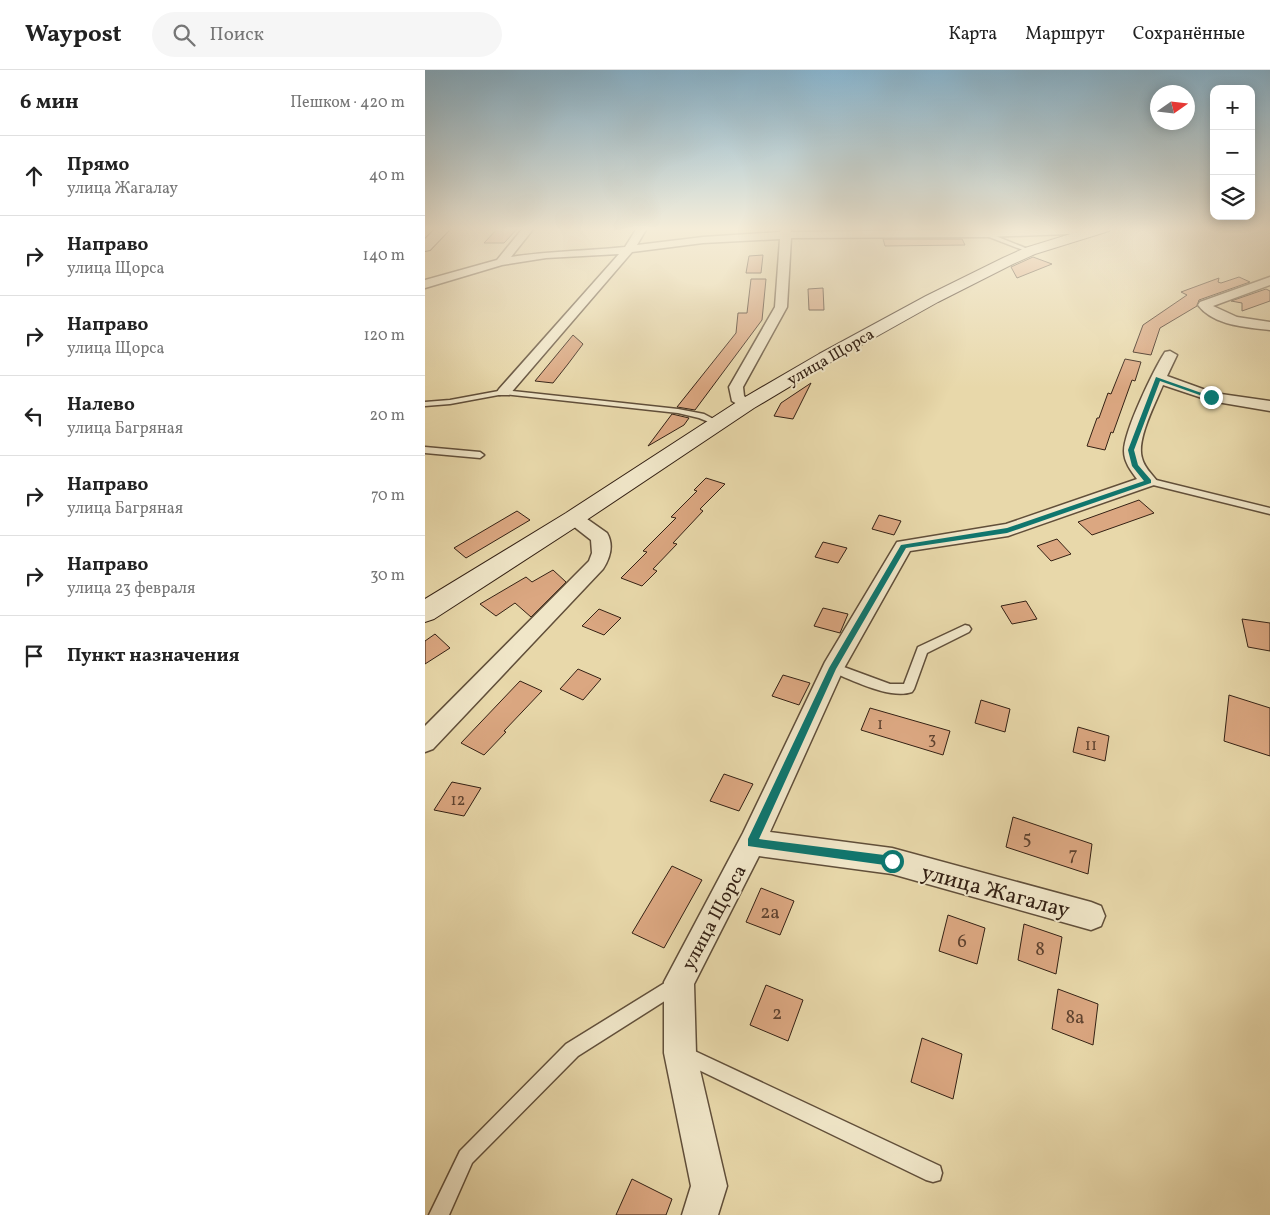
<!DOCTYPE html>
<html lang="ru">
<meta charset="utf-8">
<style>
body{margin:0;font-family:Vollkorn,serif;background:#f6f6f6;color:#222}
.controls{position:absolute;right:15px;top:15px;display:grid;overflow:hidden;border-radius:10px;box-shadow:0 2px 12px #0003}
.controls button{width:45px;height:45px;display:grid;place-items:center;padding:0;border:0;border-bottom:1px solid #e0e0e0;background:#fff;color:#222;font:25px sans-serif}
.compass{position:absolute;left:725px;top:15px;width:45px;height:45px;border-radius:50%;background:#fff;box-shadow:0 2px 12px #0003;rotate:76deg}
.stop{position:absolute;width:15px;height:15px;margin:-11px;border:4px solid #0f766e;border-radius:50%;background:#fff}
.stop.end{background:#0f766e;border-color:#fff;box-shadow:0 1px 5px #0008}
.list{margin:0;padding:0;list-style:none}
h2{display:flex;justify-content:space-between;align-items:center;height:65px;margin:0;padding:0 20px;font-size:21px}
h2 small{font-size:16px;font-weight:400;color:#767676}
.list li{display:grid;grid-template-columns:32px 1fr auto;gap:15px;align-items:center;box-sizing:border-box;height:80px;padding:0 20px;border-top:1px solid #e0e0e0}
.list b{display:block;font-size:19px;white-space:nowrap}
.list p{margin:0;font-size:16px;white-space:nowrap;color:#767676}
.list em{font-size:16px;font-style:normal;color:#767676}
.icon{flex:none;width:28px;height:28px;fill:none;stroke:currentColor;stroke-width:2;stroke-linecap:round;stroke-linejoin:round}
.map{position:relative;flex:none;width:845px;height:1145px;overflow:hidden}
header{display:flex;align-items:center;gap:30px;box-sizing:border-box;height:70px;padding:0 25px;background:#fff;border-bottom:1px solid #e0e0e0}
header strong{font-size:24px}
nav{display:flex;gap:28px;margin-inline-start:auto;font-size:18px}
.search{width:350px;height:45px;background:#f6f6f6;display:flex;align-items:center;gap:12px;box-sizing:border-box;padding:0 18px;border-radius:28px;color:#767676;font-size:19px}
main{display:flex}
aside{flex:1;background:#fff}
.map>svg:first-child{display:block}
</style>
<header>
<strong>Waypost</strong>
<div class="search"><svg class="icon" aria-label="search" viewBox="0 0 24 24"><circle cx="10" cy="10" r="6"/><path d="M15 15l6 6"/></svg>Поиск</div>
<nav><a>Карта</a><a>Маршрут</a><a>Сохранённые</a></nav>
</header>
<main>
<aside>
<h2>6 мин<small>Пешком · 420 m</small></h2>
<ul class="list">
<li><svg class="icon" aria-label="ahead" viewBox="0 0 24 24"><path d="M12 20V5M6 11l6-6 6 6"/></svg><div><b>Прямо</b><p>улица Жагалау</p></div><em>40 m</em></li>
<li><svg class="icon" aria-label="right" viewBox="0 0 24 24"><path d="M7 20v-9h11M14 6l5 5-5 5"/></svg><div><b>Направо</b><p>улица Щорса</p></div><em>140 m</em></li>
<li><svg class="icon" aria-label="right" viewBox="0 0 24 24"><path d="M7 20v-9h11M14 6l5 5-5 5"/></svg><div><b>Направо</b><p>улица Щорса</p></div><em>120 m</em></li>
<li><svg class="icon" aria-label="left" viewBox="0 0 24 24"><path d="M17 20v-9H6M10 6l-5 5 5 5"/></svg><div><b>Налево</b><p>улица Багряная</p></div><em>20 m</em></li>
<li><svg class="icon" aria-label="right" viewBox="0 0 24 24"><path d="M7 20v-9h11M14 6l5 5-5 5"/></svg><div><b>Направо</b><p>улица Багряная</p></div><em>70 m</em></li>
<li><svg class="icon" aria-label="right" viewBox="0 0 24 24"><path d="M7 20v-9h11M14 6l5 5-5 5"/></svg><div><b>Направо</b><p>улица 23 февраля</p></div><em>30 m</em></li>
<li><svg class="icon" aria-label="arrive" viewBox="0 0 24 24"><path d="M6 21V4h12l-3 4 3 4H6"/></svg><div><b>Пункт назначения</b></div></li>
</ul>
</aside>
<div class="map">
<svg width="845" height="1145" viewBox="0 0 845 1145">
<rect width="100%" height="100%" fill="#e8d8aa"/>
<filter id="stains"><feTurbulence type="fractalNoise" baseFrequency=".004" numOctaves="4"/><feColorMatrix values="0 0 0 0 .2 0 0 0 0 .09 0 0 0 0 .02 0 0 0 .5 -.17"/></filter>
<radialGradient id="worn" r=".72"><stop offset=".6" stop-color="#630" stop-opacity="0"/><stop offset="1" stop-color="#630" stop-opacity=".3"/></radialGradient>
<g fill="#dba781" stroke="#342114">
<path d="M73,158H93L79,173H59Z"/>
<path d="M458,169H537L540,175L460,176Z"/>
<path d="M338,185L336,203H321L324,186Z"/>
<path d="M608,187L627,194L592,208L586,197Z"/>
<path d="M814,207L825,212L774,230L772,236L735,258L726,285L708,282L718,255L762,225L756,222L794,208L793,212L796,213Z"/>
<path d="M326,209H341L337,250L270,340L252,337L311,263L313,243H322Z"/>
<path d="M398,218L399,240H384L383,219Z"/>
<path d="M841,219L845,221V231L817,241V233L806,231Z"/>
<path d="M148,265L158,274L143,294L128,313L110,311Z"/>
<path d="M700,289L716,292L710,311L707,310L688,363L686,362L680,380L662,376L672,348H674L683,323L686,324Z"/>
<path d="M386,313L368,349L349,346L356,333Z"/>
<path d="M247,344L264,348L259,355L223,376Z"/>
<path d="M281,408L300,414L275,439L278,441L248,473L252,474L228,499L232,501L217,516L196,508L222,482L218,481L251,448L246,447L272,421L269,420Z"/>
<path d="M714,430L729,443L667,465L653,452Z"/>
<path d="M92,441L105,450L41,488L29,478Z"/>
<path d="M454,445L476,451L469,465L447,459Z"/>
<path d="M632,469L646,484L626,491L612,476Z"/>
<path d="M398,472L422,478L413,493L390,487Z"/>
<path d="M128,500L141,512L106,547L90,533L71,546L55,534L101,507L107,512Z"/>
<path d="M601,531L612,549L587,554L576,536Z"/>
<path d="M398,538L423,544L415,563L389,556Z"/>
<path d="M174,539L196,548L179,565L157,556Z"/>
<path d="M817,549L845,553V581L823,577Z"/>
<path d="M10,564L25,578L0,594V571Z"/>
<path d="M153,599L176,609L158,630L135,619Z"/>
<path d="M358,605L385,613L374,635L347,626Z"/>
<path d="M95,611L117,621L79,661L81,662L59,685L36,673Z"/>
<path d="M804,625L845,638V686L799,671Z"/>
<path d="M556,630L585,639L580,662L550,653Z"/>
<path d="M445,638L525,661L518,685L436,660Z"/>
<path d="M653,657L684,666L680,691L648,682Z"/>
<path d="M299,704L328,714L314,741L285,731Z"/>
<path d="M27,712L56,718L39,746L9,740Z"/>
<path d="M588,747L667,774L663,804L581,777Z"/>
<path d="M247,796L277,810L239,878L207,863Z"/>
<path d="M336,818L369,831L355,865L321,852Z"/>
<path d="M523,845L560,858L552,894L514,881Z"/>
<path d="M599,854L637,867L631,904L593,890Z"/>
<path d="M341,915L378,930L363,971L325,955Z"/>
<path d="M633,919L673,934L668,975L627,959Z"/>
<path d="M497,968L537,984L528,1029L486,1012Z"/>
<path d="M207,1109L247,1129L241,1145H191Z"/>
</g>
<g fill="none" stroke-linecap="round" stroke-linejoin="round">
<defs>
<g id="lane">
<path d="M559,163H563L608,181L603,182L559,165Z"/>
<path d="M79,320L253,339L279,344L298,354L294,356L274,348L253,343L79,324L25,334L0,336V332L25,330Z"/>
<path d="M0,377L55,382L59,385L55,388L0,383Z"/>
<path d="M723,408L845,438V444L720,413V409Z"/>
<path d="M540,555L544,556L546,559L544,562L502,583L489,619L487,622C464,630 426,609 404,601L402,598L404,595L408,593L465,614H479L493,577Z"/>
<path d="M251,906L257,908L259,914L257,920L153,986L47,1093L24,1145H4L35,1081L141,974Z"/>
<path d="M259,976L515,1096L517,1103L515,1110L508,1112L501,1110L253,990L251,984L253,978Z"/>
</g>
<g id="street">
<path d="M98,158H109L86,187C124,181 162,181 200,177L212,158H222L212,175L278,167L355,162L356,158H366V162L674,158L675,160L670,163L561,167L366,168L362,237L318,317L319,326L330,334L327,337H317L307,331L304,317L350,237L355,169L278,173L207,182L84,325H74L72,322L74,319L194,184L121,188L77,195L0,218V210L72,190Z"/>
<path d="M845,207V215L788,236L812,247L845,252V260C821,257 789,256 773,235L775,232Z"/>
<path d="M745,281L752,285L742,306L789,323L845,331V341L786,331L738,315C731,332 711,370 717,388C719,397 726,403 732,411L729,415L583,466L485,481L418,600L345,762L467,778L666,832L676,836L680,846L676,856L666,860L467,804L334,786L269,914L271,983L302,1116L293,1145H257L266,1116L239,983V912L318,763L400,592L472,472L581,454L712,409C706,401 699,392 699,381C699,361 729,299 740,282Z"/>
<path d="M149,442L155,444L182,463C189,475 185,488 178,499L8,679L0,682V656L164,491L167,483L166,470L143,452L140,448L143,444Z"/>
</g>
<g id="secondary">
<path d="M11,158H26L5,180L0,181V169Z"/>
<path d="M665,158H686L684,161L610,184L588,194L513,232L406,292L329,338L157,453L9,549L0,552V529L141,443L315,330L394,284L501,226L578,188L600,178Z"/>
</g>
</defs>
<use href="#lane" stroke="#614f3a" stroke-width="3"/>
<use href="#street" stroke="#614f3a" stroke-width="3"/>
<use href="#secondary" stroke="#342114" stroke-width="2"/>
<use href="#lane" fill="#f0e6c8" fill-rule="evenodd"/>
<use href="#street" fill="#f0e6c8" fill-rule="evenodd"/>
<use href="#secondary" fill="#f0e6c8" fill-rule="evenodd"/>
</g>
<linearGradient id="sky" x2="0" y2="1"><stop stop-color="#88b6d1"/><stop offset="0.5" stop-color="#f5edd9"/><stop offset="1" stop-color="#f5edd9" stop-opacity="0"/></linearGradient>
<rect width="845" height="318" fill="url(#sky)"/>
<path fill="#0f766e" d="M731,307L788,327L783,328L735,311L709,380L713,395L726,410V413L582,463L481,478L411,599L334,769L467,786L472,791L471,795L467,796L323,776V769L404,598L476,475L582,458L719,411L707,396L703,380Z"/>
<g text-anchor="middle" stroke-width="4" stroke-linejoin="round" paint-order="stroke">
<g font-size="16" fill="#342114" stroke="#f0e6c8">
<text transform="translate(405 286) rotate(-30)" y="6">улица Щорса</text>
</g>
<g font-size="16" fill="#5e422f">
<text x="455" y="659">1</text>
<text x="507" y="674">3</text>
<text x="666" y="680">11</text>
<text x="33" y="735">12</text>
</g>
<g font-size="19" fill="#5e422f">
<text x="602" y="774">5</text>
<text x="648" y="790">7</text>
<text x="345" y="848">2а</text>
<text x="537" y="877">6</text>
<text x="615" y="885">8</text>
<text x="352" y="949">2</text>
<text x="650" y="953">8а</text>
</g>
<g font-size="19" fill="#342114" stroke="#f0e6c8">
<text transform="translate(288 847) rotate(-62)" y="7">улица Щорса</text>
</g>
<g font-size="22" fill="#342114" stroke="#f0e6c8">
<text transform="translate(571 820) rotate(15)" y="8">улица Жагалау</text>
</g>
</g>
<rect width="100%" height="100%" filter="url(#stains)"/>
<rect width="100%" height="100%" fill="url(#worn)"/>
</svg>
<div class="controls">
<button>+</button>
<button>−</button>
<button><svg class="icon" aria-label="layers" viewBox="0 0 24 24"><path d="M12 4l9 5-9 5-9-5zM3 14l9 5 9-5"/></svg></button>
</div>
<svg class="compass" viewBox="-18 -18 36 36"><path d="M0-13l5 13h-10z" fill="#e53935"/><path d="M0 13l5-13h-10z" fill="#767676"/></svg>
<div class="stop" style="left:467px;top:791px"></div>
<div class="stop end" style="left:786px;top:327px"></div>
</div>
</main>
